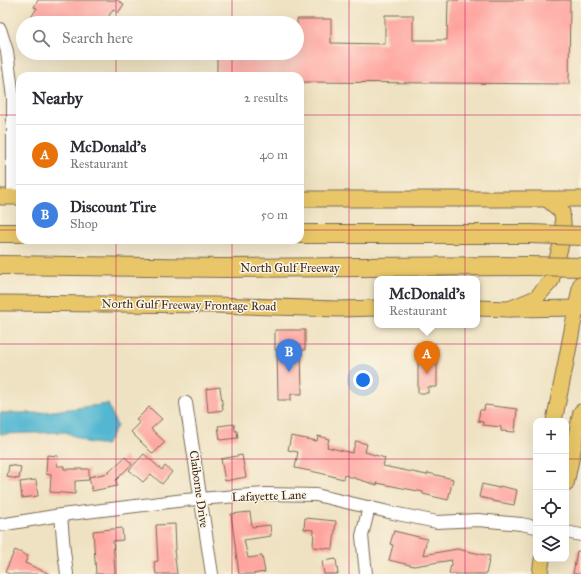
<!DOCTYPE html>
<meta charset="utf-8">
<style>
body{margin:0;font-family:"IM FELL Great Primer",serif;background:#f2f2f3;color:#2b2b33}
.controls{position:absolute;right:12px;bottom:12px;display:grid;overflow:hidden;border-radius:8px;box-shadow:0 4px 16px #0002}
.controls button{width:36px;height:36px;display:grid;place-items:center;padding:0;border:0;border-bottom:1px solid #e1e1e2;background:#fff;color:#2b2b33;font:20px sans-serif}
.you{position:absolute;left:363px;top:380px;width:14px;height:14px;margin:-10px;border:3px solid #fff;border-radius:50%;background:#1a73e8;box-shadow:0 0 0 6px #1a73e833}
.badge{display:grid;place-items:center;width:26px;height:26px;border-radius:50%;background:#7c3aed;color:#fff;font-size:13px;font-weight:700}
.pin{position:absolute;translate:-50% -33px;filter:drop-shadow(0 1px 2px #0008)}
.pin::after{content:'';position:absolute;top:21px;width:14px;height:12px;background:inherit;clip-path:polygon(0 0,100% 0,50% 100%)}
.popup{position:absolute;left:374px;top:276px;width:106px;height:52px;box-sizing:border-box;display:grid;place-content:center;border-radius:8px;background:#fff;filter:drop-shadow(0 1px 3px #0005);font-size:13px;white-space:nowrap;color:#7c7c81}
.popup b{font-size:15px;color:#2b2b33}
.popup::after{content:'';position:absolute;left:50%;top:100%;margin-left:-8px;border:8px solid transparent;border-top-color:#fff}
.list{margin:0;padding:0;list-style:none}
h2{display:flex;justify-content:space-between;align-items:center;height:52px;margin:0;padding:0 16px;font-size:17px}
h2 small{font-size:13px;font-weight:400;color:#7c7c81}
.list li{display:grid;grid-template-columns:26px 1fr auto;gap:12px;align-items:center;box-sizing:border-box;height:60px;padding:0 16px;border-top:1px solid #e1e1e2}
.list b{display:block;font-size:15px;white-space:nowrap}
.list p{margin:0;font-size:13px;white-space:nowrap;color:#7c7c81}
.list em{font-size:13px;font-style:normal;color:#7c7c81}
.icon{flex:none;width:22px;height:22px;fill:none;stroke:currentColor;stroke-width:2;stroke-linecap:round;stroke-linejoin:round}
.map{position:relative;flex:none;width:581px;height:574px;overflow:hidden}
.search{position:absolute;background:#fff;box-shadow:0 4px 16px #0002;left:16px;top:16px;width:288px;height:44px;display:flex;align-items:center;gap:10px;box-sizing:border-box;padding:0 14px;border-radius:22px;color:#7c7c81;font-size:15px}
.panel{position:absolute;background:#fff;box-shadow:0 4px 16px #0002;left:16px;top:72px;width:288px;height:172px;border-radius:12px}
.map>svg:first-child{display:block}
</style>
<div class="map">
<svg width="581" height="574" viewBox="0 0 581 574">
<rect width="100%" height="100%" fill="#fcf5e5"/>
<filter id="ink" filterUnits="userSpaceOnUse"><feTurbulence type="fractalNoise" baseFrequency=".025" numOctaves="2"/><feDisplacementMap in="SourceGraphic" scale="8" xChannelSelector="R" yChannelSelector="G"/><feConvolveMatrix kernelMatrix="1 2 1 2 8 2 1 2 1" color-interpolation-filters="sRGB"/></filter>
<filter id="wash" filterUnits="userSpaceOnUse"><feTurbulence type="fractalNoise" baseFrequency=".012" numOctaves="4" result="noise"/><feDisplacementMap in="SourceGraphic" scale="16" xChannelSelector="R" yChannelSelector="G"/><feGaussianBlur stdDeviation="0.9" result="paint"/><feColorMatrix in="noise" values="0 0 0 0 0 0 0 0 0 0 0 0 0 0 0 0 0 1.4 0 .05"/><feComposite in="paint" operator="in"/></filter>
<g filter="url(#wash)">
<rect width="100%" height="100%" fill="#efe2c2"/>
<path fill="#53b7d1" stroke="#477078" d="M108,404L117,426L106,445L86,442L66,432L0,434V413H38Z"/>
<g id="blocks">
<g fill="#fea39e">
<path d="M38,0H117L124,4L118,13L113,9L105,23H55L45,17L42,23H37L30,19L37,8L34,7Z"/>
<path d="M448,0H570L569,84L300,82V76H217V53H297V19H331V43L385,44V15H413V40H447Z"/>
<path d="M275,330H305V350H301L302,394H291V400H278L277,350H275Z"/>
<path d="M418,344H434V361L437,362V387H428V393H418Z"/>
<path d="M220,387L223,410L208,412L206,389Z"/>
<path d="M485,405L517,409L515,432L501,431V427L483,425V422L478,421L480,410H484Z"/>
<path d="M149,407L162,419L151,429L165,442L153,454L131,432L140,423L136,420Z"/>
<path d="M234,424L235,431H237L238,438L220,440L218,426Z"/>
<path d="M291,436L317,441L318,436L329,439L327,447L352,453L356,441L367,444L365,452L385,458L383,466L427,475L428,473L453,479L448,500L423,494V492L377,483V485L344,475L343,479L320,473L295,468L298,452L288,450Z"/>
<path d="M144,454L162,470L165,466L172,472L162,484L151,474L143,482L129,470Z"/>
<path d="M47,455L58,456L57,466H64V469H89V480L75,481V494L50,492L51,475L46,474Z"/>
<path d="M242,455L246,477L225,481L221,459Z"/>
<path d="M125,457L132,464L116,480L117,486L92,491L89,477L108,473Z"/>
<path d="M9,465L21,467L19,479L7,477Z"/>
<path d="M36,480L38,496L22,498L20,482Z"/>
<path d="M482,484L499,488L500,486L517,490L514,505L492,501V500L479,497Z"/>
<path d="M250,512L252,527L270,525L271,536L244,540L248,558L262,556L265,572L253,574H239L236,552L231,514Z"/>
<path d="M305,518L336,521L333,549L313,547L314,530L304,529Z"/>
<path d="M175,524L176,550H174L177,574H156L154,562L158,561L156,525Z"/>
<path d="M122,528L123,540L113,541L115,574H96L93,531Z"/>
<path d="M394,531L427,539L423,555L457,549L490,556L486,574H449L452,560L414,566L389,560L393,545L390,544Z"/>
<path d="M15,550L28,556L25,563L50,574H10L5,572Z"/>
<path d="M577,551H581V574H573Z"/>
<path d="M336,559L338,574H324L322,561Z"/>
</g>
</g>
</g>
<g filter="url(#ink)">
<use href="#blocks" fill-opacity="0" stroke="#7a6a57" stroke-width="1"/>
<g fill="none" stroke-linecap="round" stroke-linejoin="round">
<defs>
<g id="minor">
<path d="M0,29L7,51L13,98V197"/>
<path d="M186,403L212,574"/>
<path d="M61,515L64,551L67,574"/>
<path d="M0,525L61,515L185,500L265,494L316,495L393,513L437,522L478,520L521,524L536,527"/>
<path d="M566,532L581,535"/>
<path d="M366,574L362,536L369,507"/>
</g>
<g id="major">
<path d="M0,197H20"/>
<path d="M300,199H581"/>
<path d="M0,303L214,305L338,309L377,308"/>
<path d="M477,308L509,309L581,308"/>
<path d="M509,309L536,298L551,281L564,233L562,212L548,200"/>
<path d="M554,421L565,367L581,283"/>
<path d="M566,484L581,412"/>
<path d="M540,574L542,559"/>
</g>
<g id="highway">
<path d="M0,233H20"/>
<path d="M300,234H531"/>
<path d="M0,265L224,268L528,266"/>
</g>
</defs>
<use href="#minor" stroke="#7a6a57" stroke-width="14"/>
<use href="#major" stroke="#7a6a57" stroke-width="17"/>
<use href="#highway" stroke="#7a6a57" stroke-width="20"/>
<use href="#minor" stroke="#fff" stroke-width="12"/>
<use href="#major" stroke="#e9c769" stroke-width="15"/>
<use href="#highway" stroke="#e9c769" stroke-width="18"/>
<defs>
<g id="highway-bridge">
<path d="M531,234L581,236"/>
<path d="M528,266L581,267"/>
</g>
</defs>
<use href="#highway-bridge" stroke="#7a6a57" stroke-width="20" stroke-linecap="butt"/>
<use href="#highway-bridge" stroke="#e9c769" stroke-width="18"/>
</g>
</g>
<path fill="none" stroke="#c2185b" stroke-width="1" stroke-opacity="0.55" d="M116,0V23M232,0V23M349,0V574M465,0V574M116,53V76M232,53V76M0,115H20M300,115H581M0,230H20M300,230H581M116,240V574M232,240V574M0,344H581M0,459H536M566,459H581"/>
<g text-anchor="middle" stroke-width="3" stroke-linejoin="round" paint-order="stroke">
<g font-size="12" fill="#3b2a1e" stroke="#fcf5e5">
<text x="290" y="272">North Gulf Freeway</text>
<text transform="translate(189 305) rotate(1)" y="4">North Gulf Freeway Frontage Road</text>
<text transform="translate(199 489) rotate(82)" y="4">Claiborne Drive</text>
<text transform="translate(269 496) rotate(-2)" y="4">Lafayette Lane</text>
</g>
</g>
</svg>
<div class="controls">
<button>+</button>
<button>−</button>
<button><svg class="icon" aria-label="locate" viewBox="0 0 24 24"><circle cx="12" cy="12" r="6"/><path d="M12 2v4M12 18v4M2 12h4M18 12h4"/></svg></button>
<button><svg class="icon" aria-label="layers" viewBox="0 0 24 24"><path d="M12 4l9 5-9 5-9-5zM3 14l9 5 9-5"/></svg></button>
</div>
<div class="you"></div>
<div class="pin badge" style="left:427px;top:374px;background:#e8710a">A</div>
<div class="popup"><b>McDonald's</b>Restaurant</div>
<div class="pin badge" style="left:289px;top:372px;background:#3f7fe0">B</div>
<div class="search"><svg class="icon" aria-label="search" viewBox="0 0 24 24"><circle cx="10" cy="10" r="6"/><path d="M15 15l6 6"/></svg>Search here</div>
<section class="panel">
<h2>Nearby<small>2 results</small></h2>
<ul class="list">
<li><span class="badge" style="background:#e8710a">A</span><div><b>McDonald's</b><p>Restaurant</p></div><em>40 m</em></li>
<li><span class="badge" style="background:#3f7fe0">B</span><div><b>Discount Tire</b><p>Shop</p></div><em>50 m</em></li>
</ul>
</section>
</div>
